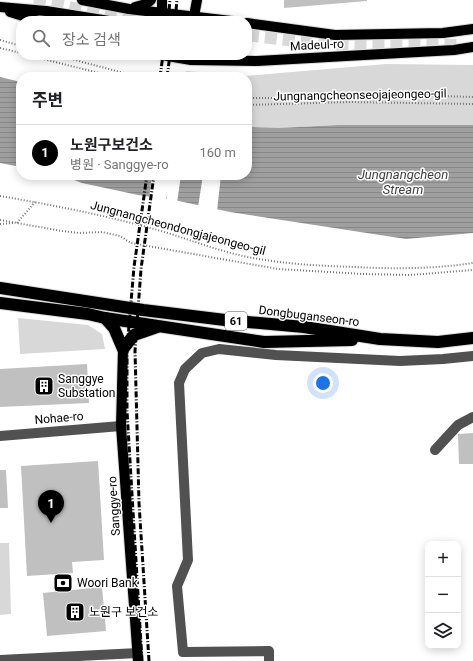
<!DOCTYPE html>
<html lang="ko">
<meta charset="utf-8">
<style>
body{margin:0;font-family:Roboto,"Noto Sans KR",sans-serif;background:#f6f6f6;color:#202124}
.controls{position:absolute;right:12px;bottom:12px;display:grid;overflow:hidden;border-radius:8px;box-shadow:0 2px 10px #0003}
.controls button{width:36px;height:36px;display:grid;place-items:center;padding:0;border:0;border-bottom:1px solid #e0e0e0;background:#fff;color:#202124;font:20px sans-serif}
.you{position:absolute;left:323px;top:383px;width:14px;height:14px;margin:-10px;border:3px solid #fff;border-radius:50%;background:#1a73e8;box-shadow:0 0 0 6px #1a73e833}
.badge{display:grid;place-items:center;width:26px;height:26px;border-radius:50%;background:#000;color:#fff;font-size:13px;font-weight:700}
.pin{position:absolute;translate:-50% -33px;filter:drop-shadow(0 1px 2px #0008)}
.pin::after{content:'';position:absolute;top:21px;width:14px;height:12px;background:inherit;clip-path:polygon(0 0,100% 0,50% 100%)}
.list{margin:0;padding:0;list-style:none}
h2{display:flex;justify-content:space-between;align-items:center;height:52px;margin:0;padding:0 16px;font-size:17px}
h2 small{font-size:13px;font-weight:400;color:#757577}
.list li{display:grid;grid-template-columns:26px 1fr auto;gap:12px;align-items:center;box-sizing:border-box;height:56px;padding:0 16px;border-top:1px solid #e0e0e0}
.list b{display:block;font-size:15px;white-space:nowrap}
.list p{margin:0;font-size:13px;white-space:nowrap;color:#757577}
.list em{font-size:13px;font-style:normal;color:#757577}
.icon{flex:none;width:22px;height:22px;fill:none;stroke:currentColor;stroke-width:2;stroke-linecap:round;stroke-linejoin:round}
.map{position:relative;flex:none;width:473px;height:661px;overflow:hidden}
.search{position:absolute;background:#fff;box-shadow:0 2px 10px #0003;left:16px;top:16px;width:236px;height:44px;display:flex;align-items:center;gap:10px;box-sizing:border-box;padding:0 14px;border-radius:16px;color:#757577;font-size:15px}
.panel{position:absolute;background:#fff;box-shadow:0 2px 10px #0003;left:16px;top:72px;width:236px;height:108px;border-radius:16px}
.map>svg:first-child{display:block}
</style>
<div class="map">
<svg width="473" height="661" viewBox="0 0 473 661">
<defs>
<pattern id="water-rules" width="6" height="5" patternUnits="userSpaceOnUse"><rect width="6" height="5" fill="#9f9f9f"/><path d="M0 2.5h6" fill="none" stroke="#878787"/></pattern>
</defs>
<rect width="100%" height="100%" fill="#fff"/>
<g fill="#d8d8d8">
<path d="M386,64L473,65V125H338L279,128L247,127V77H185L186,71L244,76Z"/>
<path d="M18,318L88,325L102,334L105,349L20,354Z"/>
<path d="M0,543H9L11,614L0,615Z"/>
</g>
<g fill="url(#water-rules)">
<path d="M0,77L21,82V167L0,163Z"/>
<path d="M338,125H473V233L406,239L230,212L174,200L138,195L82,183L61,175H247V127L279,128Z"/>
</g>
<g fill="#fff">
<path d="M152,175H181L177,203L167,201V195L166,201L149,199Z"/>
<path d="M203,175H221L217,211L198,207Z"/>
</g>
<g fill="#c0c0c0">
<path d="M284,0H367V1L284,8Z"/>
<path d="M87,364L89,403L0,407V369Z"/>
<path d="M473,433V464H459L458,434Z"/>
<path d="M98,461L104,560L72,562L73,573L27,576L21,466Z"/>
<path d="M0,470H6L8,508H0Z"/>
<path d="M102,587L106,631L47,636L43,593Z"/>
</g>
<g fill="none" stroke-linecap="round" stroke-linejoin="round">
<g stroke="#d9d9d9" stroke-width="12" stroke-dasharray="12 6" stroke-linecap="butt">
<path d="M34,0L109,15L151,21"/>
<path d="M247,35L311,43L365,45H462"/>
</g>
<defs>
<g id="major">
<path d="M82,0L129,9L231,21"/>
<path d="M162,0V12L171,21"/>
<path d="M0,7L46,11L109,21"/>
<path d="M135,7L146,4L151,0"/>
<path d="M10,12L39,21"/>
<path d="M189,20L194,16L197,0"/>
<path d="M247,23L335,35L443,33L473,29"/>
<path d="M162,55L191,60L257,61L454,50L473,47"/>
<path d="M123,349L121,426L138,661"/>
</g>
<g id="highway">
<path d="M0,288L143,310L225,320L304,327L380,339L438,342L473,338"/>
<path d="M0,303L88,314L105,318L264,342L352,340"/>
<path d="M105,318L114,328L123,349L134,335L157,327"/>
</g>
</defs>
<use href="#major" stroke="#dbdbdb" stroke-width="12"/>
<use href="#highway" stroke="#dbdbdb" stroke-width="14"/>
<g stroke="#737373" stroke-width="2" stroke-dasharray="1 2" stroke-linecap="butt">
<path d="M0,40L21,46"/>
<path d="M0,48L21,53"/>
<path d="M27,55L115,77"/>
<path d="M56,55L139,77"/>
<path d="M247,98H272L377,94L473,97"/>
<path d="M247,105L349,102L473,104"/>
<path d="M0,196C52,205 104,215 154,229C187,238 219,252 253,258C286,264 321,266 355,267C394,269 434,269 473,263"/>
<path d="M0,220L62,231L79,233L102,232L120,236L131,243L278,269L363,274L410,275L473,270"/>
<path d="M17,223L35,202"/>
<path d="M0,224L13,223"/>
</g>
<g stroke="#515151" stroke-width="10">
<path d="M0,436L121,426"/>
<path d="M435,450L458,425L473,417"/>
<path d="M0,660L138,653"/>
<path d="M269,661V651L183,652L177,586L188,560L179,383L185,369L202,353L219,349L276,355L400,361L443,359L473,356"/>
</g>
<use href="#major" stroke="#000" stroke-width="10"/>
<use href="#highway" stroke="#000" stroke-width="12"/>
<g stroke="#000" stroke-width="3" stroke-dasharray="6 2 1 2" stroke-linecap="butt">
<path d="M168,21L170,0"/>
<path d="M175,21L177,0"/>
<path d="M160,77L163,55"/>
<path d="M167,77L170,55"/>
<path d="M142,661L127,411V349L134,267L147,175"/>
<path d="M149,661L139,503L135,351L141,269L154,175"/>
</g>
</g>
<defs>
<symbol id="building-square" viewBox="-11 -11 22 22"><rect x="-9" y="-9" width="18" height="18" rx="4" fill="#000" stroke="#fff"/><path d="M-4-6H4V6H1V3H-1V6H-4ZM-2.5-4.3h1.7v1.8h-1.7ZM.8-4.3h1.7v1.8H.8ZM-2.5-1h1.7V.8h-1.7ZM.8-1h1.7V.8H.8Z" fill="#fff"/></symbol>
<symbol id="bank-square" viewBox="-11 -11 22 22"><rect x="-9" y="-9" width="18" height="18" rx="4" fill="#000" stroke="#fff"/><path d="M-6-4H6V4H-6ZM0-2.3a2.3 2.3 0 1 0 0 4.6a2.3 2.3 0 1 0 0-4.6Z" fill="#fff"/></symbol>
</defs>
<g fill-rule="evenodd">
<use href="#building-square" x="33" y="375" width="22" height="22"/>
<use href="#bank-square" x="52" y="572" width="22" height="22"/>
<use href="#building-square" x="64" y="601" width="22" height="22"/>
</g>
<g text-anchor="middle" stroke-width="3" stroke-linejoin="round" paint-order="stroke">
<rect fill="#fff" stroke="#4c4c4c" stroke-width="1" x="225" y="312" width="22" height="18" rx="3"/>
<g font-size="11" font-weight="bold" fill="#000">
<text x="236" y="325">61</text>
</g>
<g font-size="12" fill="#000" stroke="#fff">
<text transform="translate(317 45) rotate(-3)" y="4">Madeul-ro</text>
<text transform="translate(360 95) rotate(-1)" y="4">Jungnangcheonseojajeongeo-gil</text>
<text transform="translate(178 228) rotate(15)" y="4">Jungnangcheondongjajeongeo-gil</text>
<text transform="translate(309 316) rotate(7)" y="4">Dongbuganseon-ro</text>
<text transform="translate(59 418) rotate(-5)" y="4">Nohae-ro</text>
<text transform="translate(114 506) rotate(-94)" y="4">Sanggye-ro</text>
</g>
<g font-size="12" fill="#000" stroke="#fff" text-anchor="start">
<text x="58" y="383">Sanggye<tspan x="58" dy="14">Substation</tspan></text>
<text x="77" y="587">Woori Bank</text>
<text x="89" y="616">노원구 보건소</text>
</g>
<g font-size="13" font-style="italic" fill="#404040" stroke="#fff">
<text x="403" y="179">Jungnangcheon<tspan x="403" dy="15">Stream</tspan></text>
</g>
</g>
</svg>
<div class="controls">
<button>+</button>
<button>−</button>
<button><svg class="icon" aria-label="layers" viewBox="0 0 24 24"><path d="M12 4l9 5-9 5-9-5zM3 14l9 5 9-5"/></svg></button>
</div>
<div class="you"></div>
<div class="pin badge" style="left:51px;top:523px">1</div>
<div class="search"><svg class="icon" aria-label="search" viewBox="0 0 24 24"><circle cx="10" cy="10" r="6"/><path d="M15 15l6 6"/></svg>장소 검색</div>
<section class="panel">
<h2>주변<small></small></h2>
<ul class="list">
<li><span class="badge">1</span><div><b>노원구보건소</b><p>병원 · Sanggye-ro</p></div><em>160 m</em></li>
</ul>
</section>
</div>
